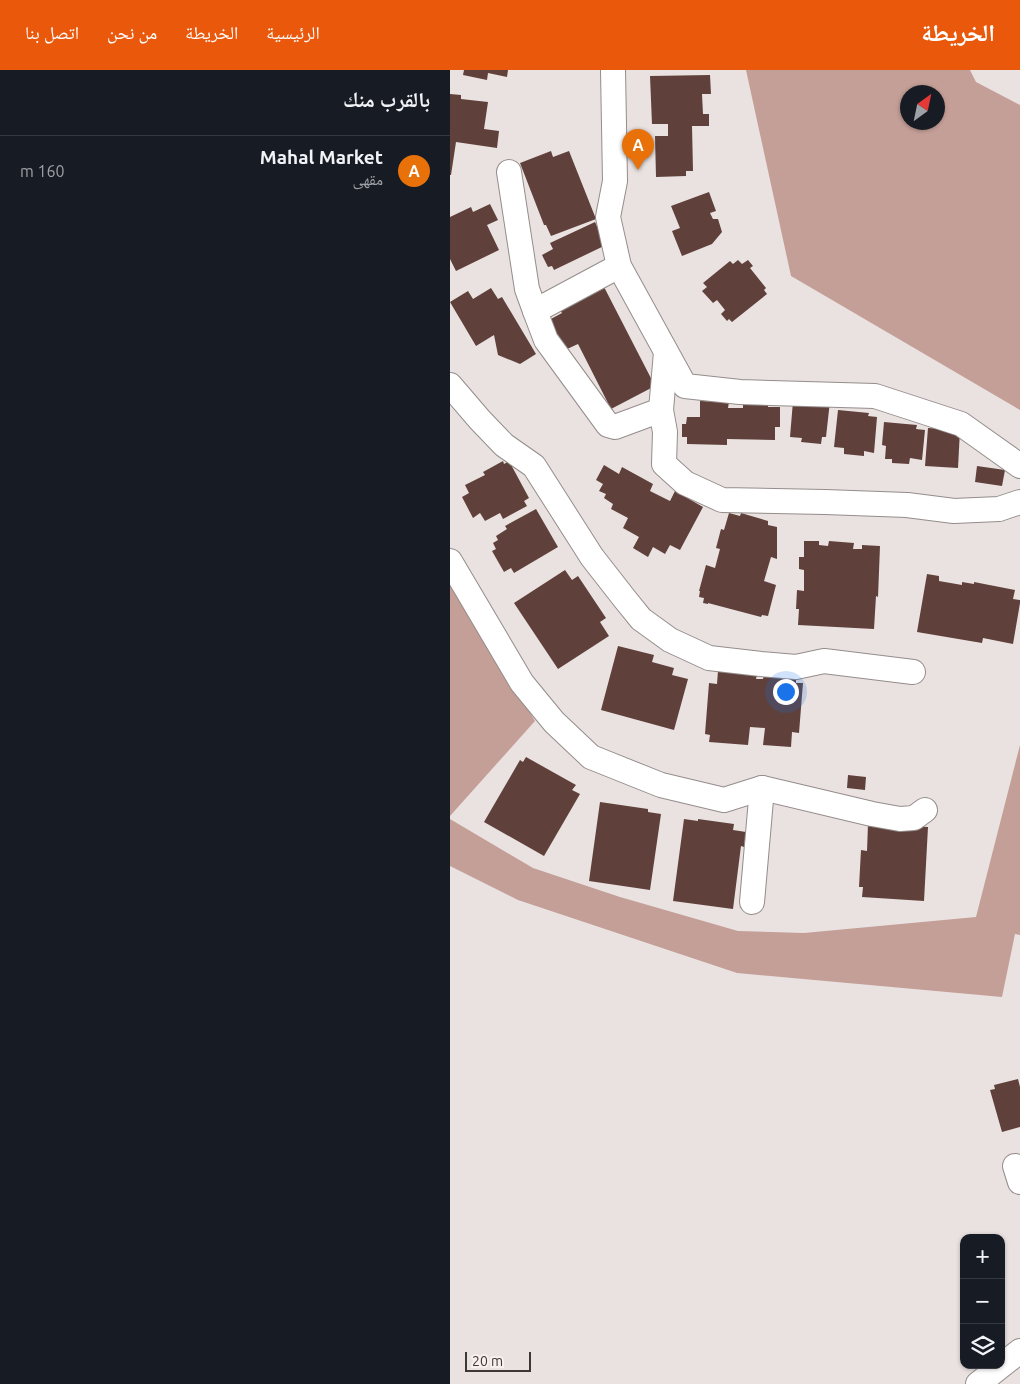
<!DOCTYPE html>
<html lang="ar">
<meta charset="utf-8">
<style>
body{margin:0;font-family:Ubuntu,"Noto Naskh Arabic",sans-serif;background:#20242c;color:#f1f3f6;direction:rtl}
.controls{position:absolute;right:15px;bottom:15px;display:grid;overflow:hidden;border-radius:10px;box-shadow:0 1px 4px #0004}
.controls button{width:45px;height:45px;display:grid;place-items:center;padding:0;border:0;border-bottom:1px solid #363941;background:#171b24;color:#f1f3f6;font:25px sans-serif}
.compass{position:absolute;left:450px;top:15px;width:45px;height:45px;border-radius:50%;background:#171b24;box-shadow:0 1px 4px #0004;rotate:33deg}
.scale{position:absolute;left:15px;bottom:12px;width:66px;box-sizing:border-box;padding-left:5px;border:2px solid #3b3837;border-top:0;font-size:14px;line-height:18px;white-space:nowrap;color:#3b3837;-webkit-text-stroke:4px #f8efee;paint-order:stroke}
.you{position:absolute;left:335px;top:621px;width:18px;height:18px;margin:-12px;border:4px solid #fff;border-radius:50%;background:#1a73e8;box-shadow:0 0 0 8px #1a73e833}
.badge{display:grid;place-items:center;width:32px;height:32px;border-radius:50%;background:#ea580c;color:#fff;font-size:16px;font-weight:700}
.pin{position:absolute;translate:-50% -41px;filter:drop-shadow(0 1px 2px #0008)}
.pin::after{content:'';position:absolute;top:26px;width:18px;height:15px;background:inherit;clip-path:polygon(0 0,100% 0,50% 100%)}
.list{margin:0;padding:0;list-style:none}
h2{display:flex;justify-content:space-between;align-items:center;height:65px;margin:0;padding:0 20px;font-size:21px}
h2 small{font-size:16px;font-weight:400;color:#9ea1a6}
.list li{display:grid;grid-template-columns:32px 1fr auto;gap:15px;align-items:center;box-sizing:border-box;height:70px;padding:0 20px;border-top:1px solid #363941}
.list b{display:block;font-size:19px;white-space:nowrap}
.list p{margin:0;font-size:16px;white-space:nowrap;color:#9ea1a6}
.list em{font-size:16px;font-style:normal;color:#9ea1a6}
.icon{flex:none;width:28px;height:28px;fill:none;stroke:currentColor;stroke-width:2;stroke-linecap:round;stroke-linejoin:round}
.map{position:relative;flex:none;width:570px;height:1314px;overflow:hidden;direction:ltr}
header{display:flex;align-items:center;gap:30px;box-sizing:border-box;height:70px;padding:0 25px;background:#ea580c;color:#fff}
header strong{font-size:24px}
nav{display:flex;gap:28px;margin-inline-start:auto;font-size:18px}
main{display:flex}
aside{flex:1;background:#171b24}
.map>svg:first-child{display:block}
</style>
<header>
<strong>الخريطة</strong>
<nav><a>الرئيسية</a><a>الخريطة</a><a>من نحن</a><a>اتصل بنا</a></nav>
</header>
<main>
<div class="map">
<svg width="570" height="1314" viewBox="0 0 570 1314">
<rect width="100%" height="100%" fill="#eae2e0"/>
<g fill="#c49f97" fill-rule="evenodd">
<path d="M296,0H520L526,12L570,35V340L341,206ZM458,22H488V52H458Z"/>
<path d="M0,508L85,651L0,746Z"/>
<path d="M570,675V865L565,864L552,927L287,903L68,830L0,796V749L83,798L170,827L288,861L354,863L526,847Z"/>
</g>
<g fill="#5f403a">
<path d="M14,0H58L57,7L38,3L37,10L13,5Z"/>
<path d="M260,5L261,24H252L253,44H259V56H242L243,101H236V106L206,107L205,66H218V54H202L200,6Z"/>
<path d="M0,24L11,25V29L38,32L34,59L49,61L47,78L6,72L1,105H0Z"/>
<path d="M101,81L103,87L119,81L146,149L101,166L96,155H94L70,93Z"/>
<path d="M259,122L266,141L260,143L263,149H268L272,162L262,174L232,186L222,161L230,158L221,136Z"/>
<path d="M40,134L48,150L37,155L49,180L6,201L0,189V147L21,137L23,142Z"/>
<path d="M145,152L156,175L104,200L102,196L98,197L92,185L103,179L100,173Z"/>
<path d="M288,190L292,194L298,190L303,196L300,198L316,218L314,220L317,224L282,252L279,249L277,251L271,244L275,240L267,230L263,233L252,221L257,217L253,213L280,191L283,194Z"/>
<path d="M153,215L205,316L161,339L128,274L115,280L99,250L112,243L109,238Z"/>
<path d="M41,218L48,229L52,227L86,284L70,294L48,285L44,265L26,276L0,232L18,221L23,229Z"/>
<path d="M250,331L279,332L278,338H293V332L318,333V337H330V357H325V370L277,369V375L237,374V367H232V354H236L237,347H250Z"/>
<path d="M343,331H380L376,367H372L371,374L351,372L352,368L340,367Z"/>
<path d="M388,340L419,343L418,346L427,347L424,383L414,381V386L394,384V378L384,377Z"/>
<path d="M434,352L467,355L466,359L475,360L472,390L460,388L459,394L442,393V389H435L436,376L432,375Z"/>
<path d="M478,358L510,360L508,398L475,396Z"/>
<path d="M53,391L54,394L59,391L79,428L74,431L77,436L53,449L50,443L35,451L30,443L23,448L12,427L19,423L15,415L35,405L33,402Z"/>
<path d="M154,395L169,404L172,397L203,414L200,421L220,431L225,421L253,437L230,480L220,475L215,484L203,477L198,487L183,478L189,467L173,458L178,448L161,439L163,434L154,428L156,424L149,421L153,414L146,410Z"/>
<path d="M527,396L555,400L552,416L525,412Z"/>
<path d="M86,439L108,477L64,503L61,498L54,502L42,481L46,479L43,473L48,470L46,466L57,459L55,456Z"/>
<path d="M279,443L290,446L291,443L318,451V455L327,457V489L321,487L314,511L326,515L318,546L312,545L311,547L258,533V534L253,533L254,528L249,527L250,521H249L256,495L265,498L270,479L266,478L271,459L274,460Z"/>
<path d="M354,471H369V475L378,476L379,471L404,473L403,479H412V475L430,476L428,527L426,526L424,559L348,555L349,539H346L347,520L354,521V500L349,499V487H354Z"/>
<path d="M115,500L122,510L128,506L156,548L150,552L159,566L108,599L64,533Z"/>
<path d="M477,504L489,506V511L512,515V512L524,514V512L565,520L563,529L570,530V533L563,574L533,568L532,573L467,562Z"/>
<path d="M168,576L204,585L202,592L224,598L222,605L238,609L224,660L151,640Z"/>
<path d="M268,601L307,605L306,609H313L314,605L346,607V613H353L349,663L342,662L341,677L313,675L315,658L300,657L298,675L259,672L260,665L255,664L259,613L267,614Z"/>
<path d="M76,687L126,715L122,720L130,724L94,786L34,752L70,690L73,692Z"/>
<path d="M398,705L416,707L415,720L397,718Z"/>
<path d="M150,732L198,739V742L211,744L200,820L139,811Z"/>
<path d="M234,749L248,751V749L284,754L283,760L296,762L294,777L291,776L283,839L223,831Z"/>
<path d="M418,754L478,757L474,831L412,827L413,817H409L411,780L417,781Z"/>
<path d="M568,1009L570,1017V1057L552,1062L540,1020L545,1019L544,1015Z"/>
</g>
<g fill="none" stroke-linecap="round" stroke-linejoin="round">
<defs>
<g id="minor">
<path d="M163,0L165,111L158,147L169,196L235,316L290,322L425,326L511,354L570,396"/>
<path d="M59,102L77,219L85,241L169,196"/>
<path d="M85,241L96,270L158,355L165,357L211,340"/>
<path d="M216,282L211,340L215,362L214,394L235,413L272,430L375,432L457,435L504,441L549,439L570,432"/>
<path d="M0,315L30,350L54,375L84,396L142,487L174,528L191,549L220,570L259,588L311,594L346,597L374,591L463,602"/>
<path d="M0,491L72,613L104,652L141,687L211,715L274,730L312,718L422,744L450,749L464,748L475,740"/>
<path d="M302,832L312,718"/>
<path d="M565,1096L570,1112"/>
<path d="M528,1314L570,1281"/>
</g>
</defs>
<use href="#minor" stroke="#948d8b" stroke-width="26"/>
<use href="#minor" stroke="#fff" stroke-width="24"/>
</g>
</svg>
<div class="controls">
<button>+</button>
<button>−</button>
<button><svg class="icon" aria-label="layers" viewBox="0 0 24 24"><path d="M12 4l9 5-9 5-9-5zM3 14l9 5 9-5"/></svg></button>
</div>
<svg class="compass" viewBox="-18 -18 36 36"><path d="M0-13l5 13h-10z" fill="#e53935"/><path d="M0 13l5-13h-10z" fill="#9ea1a6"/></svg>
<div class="scale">20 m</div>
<div class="you"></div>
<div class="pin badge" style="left:188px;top:100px;background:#e8710a">A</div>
</div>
<aside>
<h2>بالقرب منك<small></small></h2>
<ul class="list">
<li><span class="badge" style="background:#e8710a">A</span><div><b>Mahal Market</b><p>مقهى</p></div><em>160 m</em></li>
</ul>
</aside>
</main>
